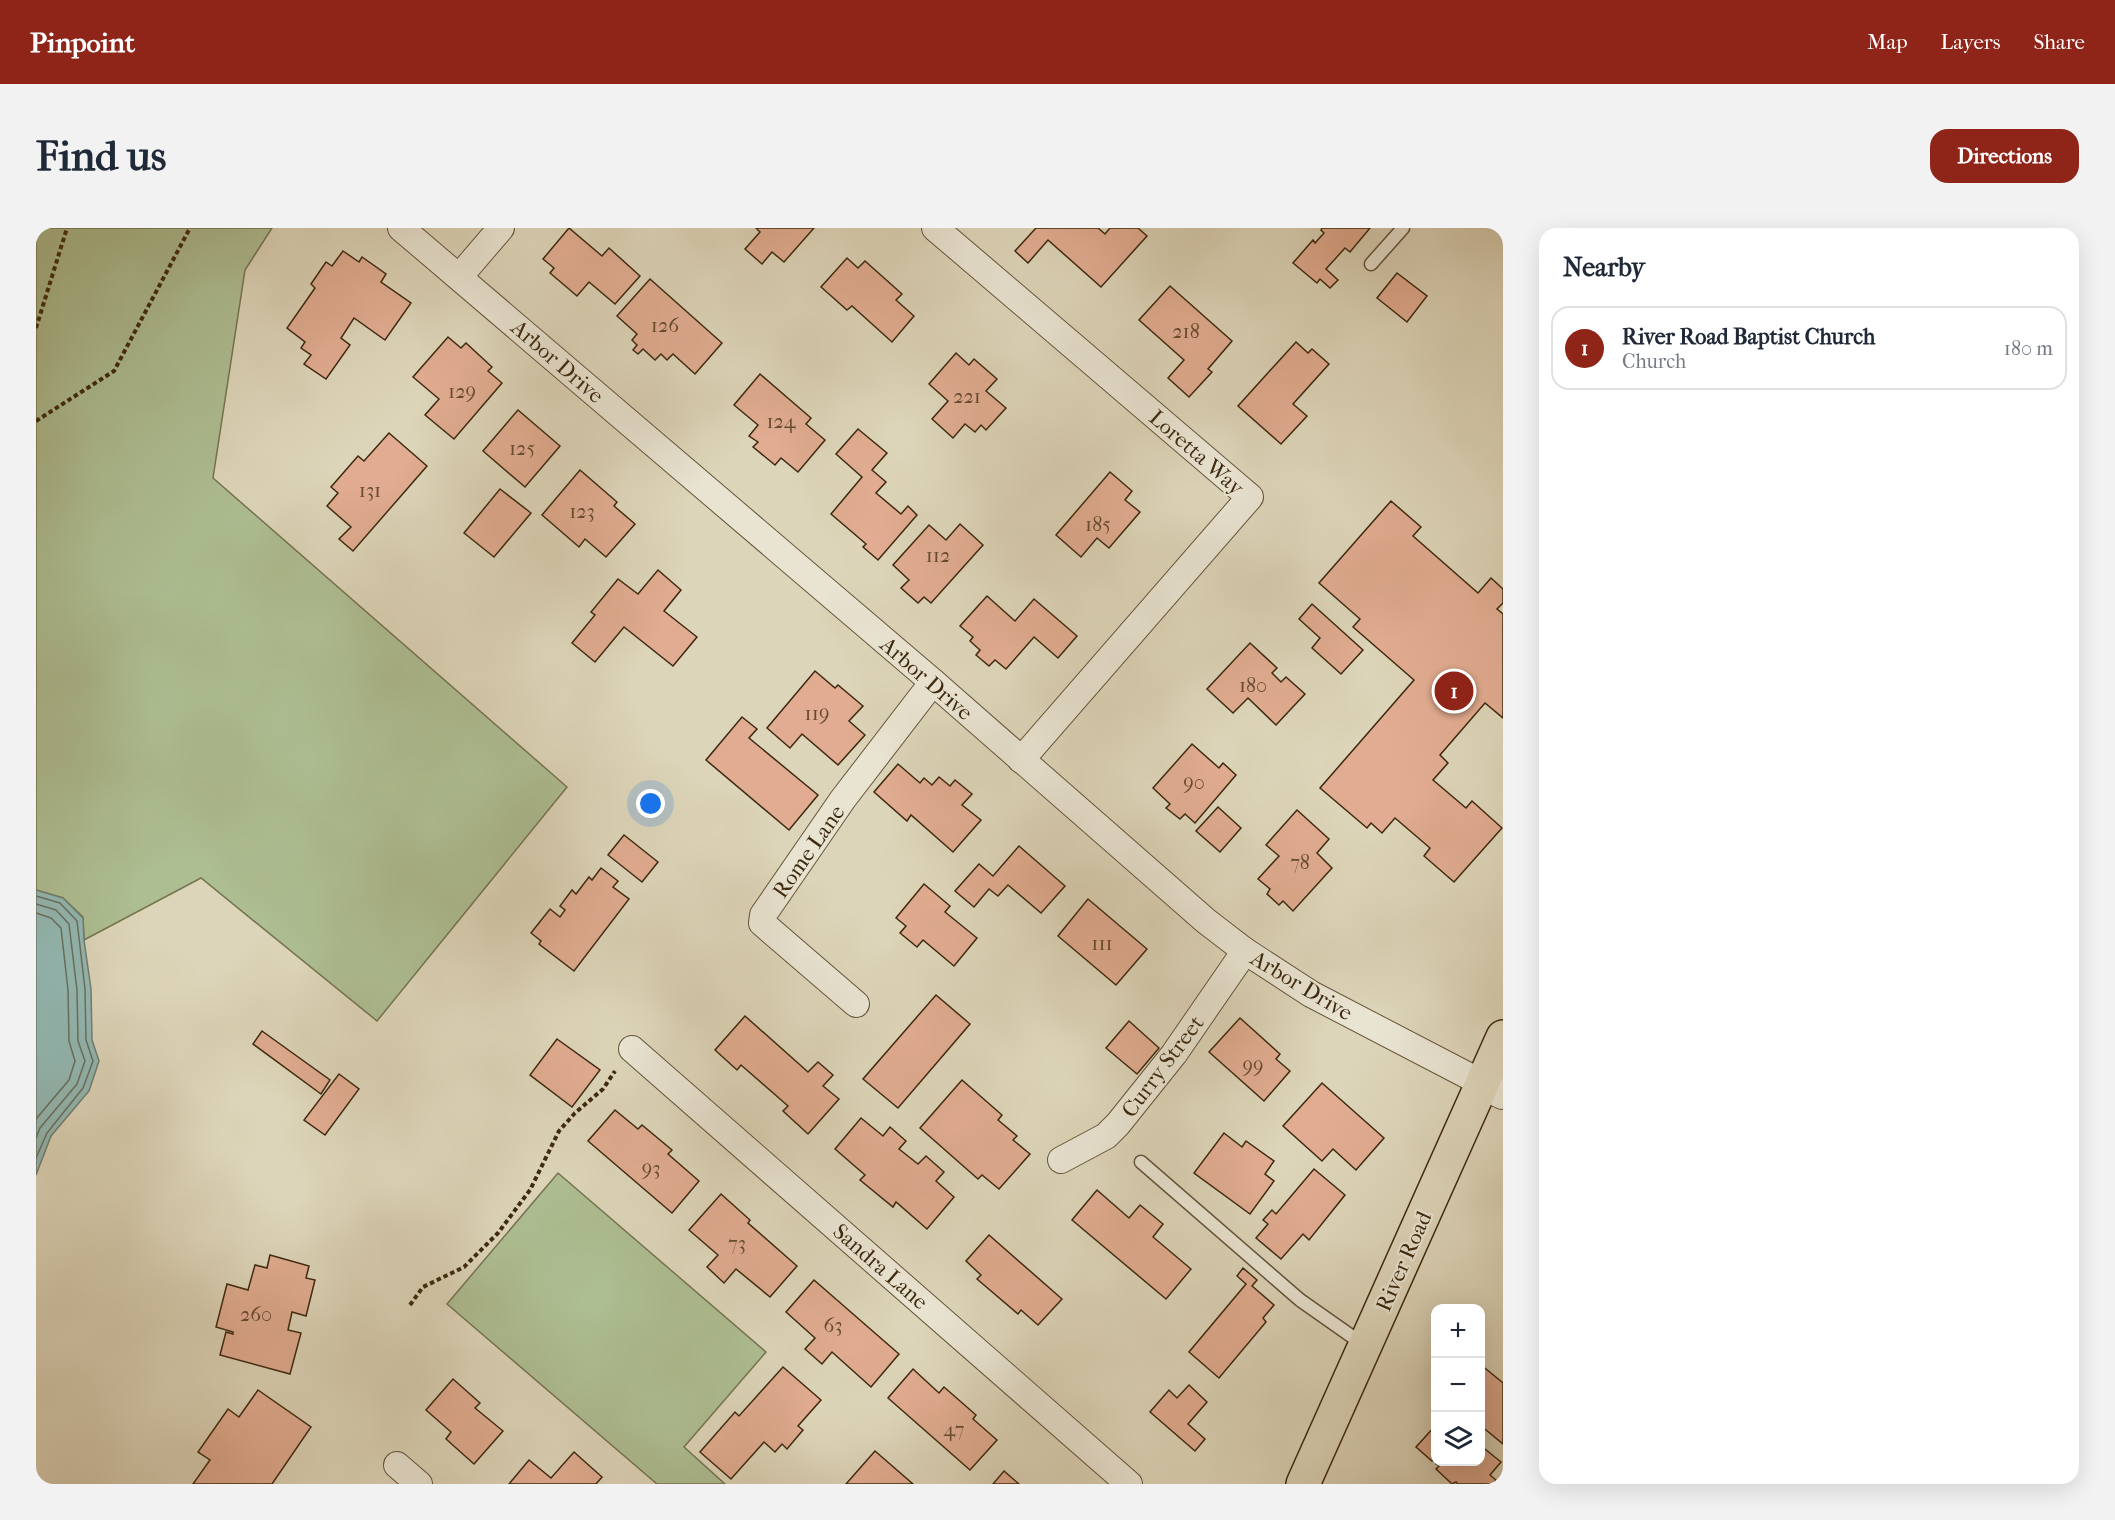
<!DOCTYPE html>
<meta charset="utf-8">
<style>
body{margin:0;font-family:"IM FELL French Canon",serif;background:#f2f2f3;color:#1f2937}
.controls{position:absolute;right:18px;bottom:18px;display:grid;overflow:hidden;border-radius:12px;box-shadow:0 6px 24px #0002}
.controls button{width:54px;height:54px;display:grid;place-items:center;padding:0;border:0;border-bottom:2px solid #e0e1e3;background:#fff;color:#1f2937;font:30px sans-serif}
.you{position:absolute;left:615px;top:576px;width:21px;height:21px;margin:-15px;border:4px solid #fff;border-radius:50%;background:#1a73e8;box-shadow:0 0 0 9px #1a73e833}
.badge{display:grid;place-items:center;width:39px;height:39px;border-radius:50%;background:#8f2418;color:#fff;font-size:20px;font-weight:700}
.pin{position:absolute;translate:-50% -50%;border:3px solid #fff;box-shadow:0 2px 6px #0006}
.list{margin:0;padding:0;list-style:none}
h2{display:flex;justify-content:space-between;align-items:center;height:78px;margin:0;padding:0 24px;font-size:26px}
h2 small{font-size:20px;font-weight:400;color:#747a83}
.list li{display:grid;grid-template-columns:39px 1fr auto;gap:18px;align-items:center;box-sizing:border-box;height:84px;margin:0 12px 12px;padding:0 12px;border:2px solid #e0e1e3;border-radius:18px}
.list b{display:block;font-size:22px;white-space:nowrap}
.list p{margin:0;font-size:20px;white-space:nowrap;color:#747a83}
.list em{font-size:20px;font-style:normal;color:#747a83}
.icon{flex:none;width:33px;height:33px;fill:none;stroke:currentColor;stroke-width:2;stroke-linecap:round;stroke-linejoin:round}
.map{position:relative;flex:none;width:1467px;height:1256px;overflow:hidden;border-radius:18px}
header{display:flex;align-items:center;gap:36px;box-sizing:border-box;height:84px;padding:0 30px;background:#8f2418;color:#fff}
header strong{font-size:28px}
nav{display:flex;gap:33px;margin-inline-start:auto;font-size:21px}
.intro{display:flex;align-items:center;justify-content:space-between;box-sizing:border-box;height:144px;padding:0 36px}
h1{margin:0;font-size:42px}
.button{padding:15px 27px;border-radius:18px;background:#8f2418;color:#fff;font-size:21px;font-weight:700}
main{display:flex;gap:36px;padding:0 36px}
aside{flex:1;background:#fff;border-radius:18px;box-shadow:0 6px 24px #0002}
.map>svg:first-child{display:block}
</style>
<header>
<strong>Pinpoint</strong>
<nav><a>Map</a><a>Layers</a><a>Share</a></nav>
</header>
<div class="intro"><h1>Find us</h1><a class="button">Directions</a></div>
<main>
<div class="map">
<svg width="1467" height="1256" viewBox="0 0 1467 1256">
<rect width="100%" height="100%" fill="#ddd5b9"/>
<filter id="stains"><feTurbulence type="fractalNoise" baseFrequency=".00333" numOctaves="4"/><feColorMatrix values="0 0 0 0 .2 0 0 0 0 .09 0 0 0 0 .02 0 0 0 .5 -.17"/></filter>
<radialGradient id="worn" r=".72"><stop offset=".6" stop-color="#630" stop-opacity="0"/><stop offset="1" stop-color="#630" stop-opacity=".3"/></radialGradient>
<g fill="#adbe92" stroke="#757450" stroke-width="1.5">
<path d="M0,0H236L209,42L177,250L531,559L341,793L165,650L48,712L47,689L27,670L0,662Z"/>
<path d="M522,945L730,1124L648,1219L689,1256H621L411,1076Z"/>
</g>
<path fill="#93b8b2" stroke="#717f71" stroke-width="1.5" d="M0,662L27,670L47,690L48,712L55,761L56,812L63,833L53,863L15,908L0,947Z"/>
<g fill="none" stroke-linecap="round" stroke-linejoin="round">
<g stroke="#687060" stroke-width="1.5">
<path d="M0,668L24,675L41,693L49,761L50,812L57,833L47,860L11,905L0,930"/>
<path d="M0,676L20,682L33,696L41,762L42,813L49,833L41,856L4,900L0,910"/>
<path d="M0,685L15,690L25,700L32,762L33,813L39,833L33,852L0,891"/>
</g>
</g>
<g fill="#e1ac91" stroke="#3d290f" stroke-width="1.5">
<path d="M533,0L566,28L573,20L604,48L579,76L553,54L541,68L514,45L518,40L507,31Z"/>
<path d="M720,0H778L748,34L736,24L726,36L709,21L724,4Z"/>
<path d="M1000,0H1062L1069,6L1074,0H1102L1111,8L1065,59L1012,12L992,35L979,23Z"/>
<path d="M1286,0H1334L1314,24L1309,20L1290,41L1302,52L1294,60L1284,51L1281,55L1257,35L1277,12L1279,15L1288,5L1285,2Z"/>
<path d="M307,23L323,34L326,29L350,46L345,54L375,75L349,112L318,90L305,110L314,117L290,151L268,136L275,127L265,120L269,114L251,100L279,60L275,56L290,34L296,38Z"/>
<path d="M811,30L822,40L829,33L866,66L860,72L878,88L856,114L816,78L811,82L785,59Z"/>
<path d="M1361,45L1391,68L1371,94L1341,70Z"/>
<path d="M614,51L686,115L659,146L637,126L631,132L625,126L619,132L607,121L602,126L597,122L601,117L596,112L601,106L581,88Z"/>
<path d="M1134,58L1196,113L1172,141L1176,144L1153,169L1132,150L1148,132L1103,92Z"/>
<path d="M412,109L425,120L430,115L456,139L452,143L466,155L418,211L389,187L403,171L377,149Z"/>
<path d="M1260,114L1272,125L1276,121L1293,136L1257,176L1271,188L1245,216L1202,178Z"/>
<path d="M920,125L933,137L938,131L961,151L950,163L970,180L950,202L945,197L939,204L929,196L917,210L896,191L912,173L893,156Z"/>
<path d="M724,146L775,190L770,196L789,212L762,244L745,230L739,237L717,219L722,214L713,208L722,197L698,177Z"/>
<path d="M482,182L524,218L489,259L447,223Z"/>
<path d="M822,201L851,225L836,242L850,254L840,265L865,286L872,278L881,287L842,332L827,319L830,316L795,286L826,249L800,226Z"/>
<path d="M353,205L391,238L317,323L303,311L315,299L291,278L302,265L295,259L322,228L328,233Z"/>
<path d="M544,242L581,274L578,278L599,296L570,329L549,311L543,319L506,287Z"/>
<path d="M1074,244L1096,263L1089,272L1104,284L1073,320L1061,310L1045,329L1020,307Z"/>
<path d="M464,261L495,285L458,329L428,305Z"/>
<path d="M1355,273L1385,299L1377,308L1442,365L1455,350L1467,361V375L1461,381L1467,386V490L1449,475L1404,527L1412,535L1397,552L1430,580L1436,573L1466,600L1418,654L1388,628L1394,620L1359,590L1346,605L1335,595L1331,600L1284,560L1378,452L1317,399L1324,391L1283,355Z"/>
<path d="M924,296L947,317L895,375L888,369L882,375L865,360L873,352L857,337L893,297L910,312Z"/>
<path d="M622,342L645,362L628,383L661,409L637,438L588,399L559,434L536,415L559,387L555,384L582,351L602,366Z"/>
<path d="M951,368L979,393L998,371L1041,408L1022,430L998,409L970,441L959,432L953,438L940,427L944,422L934,413L937,409L924,398Z"/>
<path d="M1276,376L1327,422L1305,446L1276,420L1284,410L1263,391Z"/>
<path d="M1214,415L1241,440L1236,445L1245,454L1250,449L1269,466L1240,497L1212,470L1197,485L1171,461Z"/>
<path d="M779,443L799,460L802,457L827,478L813,493L829,507L802,537L766,506L754,520L731,500Z"/>
<path d="M706,489L721,501L713,510L782,567L753,602L670,532Z"/>
<path d="M1156,516L1183,540L1187,535L1200,547L1159,595L1149,586L1144,591L1130,580L1134,576L1117,560Z"/>
<path d="M862,536L884,555L888,550L896,557L903,549L914,558L919,552L936,566L926,577L945,592L917,624L875,587L871,593L838,564Z"/>
<path d="M1182,579L1205,600L1184,624L1160,603Z"/>
<path d="M1261,582L1293,611L1281,625L1296,640L1257,683L1247,673L1243,677L1231,666L1234,661L1222,651L1243,628L1230,617Z"/>
<path d="M588,607L622,634L606,654L572,627Z"/>
<path d="M983,618L1029,658L1005,685L972,657L962,668L953,661L938,679L919,663L943,636L957,648Z"/>
<path d="M565,640L582,653L577,659L593,671L538,743L503,716L505,713L495,705L514,681L524,689L529,682L524,678L536,662L540,666L553,649L556,652Z"/>
<path d="M888,656L914,678L909,684L941,710L918,738L887,712L881,719L864,705L870,698L860,690Z"/>
<path d="M1052,671L1111,721L1080,757L1022,708Z"/>
<path d="M900,767L934,796L862,880L827,851Z"/>
<path d="M709,788L772,844L782,834L797,847L787,858L803,871L772,906L747,883L752,878L705,837L701,842L679,822Z"/>
<path d="M1204,790L1244,826L1240,831L1254,843L1228,873L1173,824Z"/>
<path d="M1093,793L1123,820L1101,846L1070,820Z"/>
<path d="M226,803L294,852L285,866L217,816Z"/>
<path d="M521,811L564,842L536,879L494,847Z"/>
<path d="M303,846L323,861L289,907L268,892Z"/>
<path d="M926,852L966,887L962,892L981,908L977,912L994,926L963,961L946,947L942,951L884,900Z"/>
<path d="M1286,855L1348,910L1320,942L1297,921L1286,933L1247,898Z"/>
<path d="M579,882L602,901L606,897L636,922L632,926L663,953L636,985L552,913Z"/>
<path d="M825,890L847,908L854,899L870,913L863,921L882,936L890,928L908,944L900,953L918,969L891,1001L860,974L857,979L824,952L829,947L799,921Z"/>
<path d="M1188,905L1206,919L1210,913L1238,933L1229,946L1238,953L1214,986L1158,945Z"/>
<path d="M1278,941L1309,967L1273,1012L1267,1006L1245,1031L1220,1010L1232,996L1227,992L1236,982L1240,986Z"/>
<path d="M1061,962L1093,990L1104,977L1127,996L1117,1009L1155,1041L1130,1071L1036,992Z"/>
<path d="M685,966L714,992L712,995L761,1038L734,1069L700,1041L688,1055L671,1039L682,1027L653,1002Z"/>
<path d="M953,1007L1026,1071L1002,1097L985,1082L982,1086L941,1051L945,1047L930,1033Z"/>
<path d="M234,1027L273,1038L270,1050L279,1052L270,1088L256,1084L252,1102L265,1105L254,1146L184,1127L190,1104L197,1106V1104L180,1099L191,1056L212,1062L219,1037L231,1040Z"/>
<path d="M1207,1040L1221,1052L1216,1058L1238,1077L1227,1090L1230,1094L1183,1150L1153,1124L1210,1056L1201,1048Z"/>
<path d="M778,1052L863,1126L835,1159L796,1124L786,1136L769,1121L779,1110L750,1084Z"/>
<path d="M1444,1136L1467,1155V1216L1444,1197Z"/>
<path d="M747,1139L785,1172L762,1198L767,1202L751,1221L746,1216L739,1224L728,1214L695,1251L664,1224L699,1184L703,1188Z"/>
<path d="M877,1141L903,1165L908,1159L940,1187L937,1191L961,1212L934,1242L852,1170Z"/>
<path d="M417,1151L444,1175L439,1180L467,1203L438,1236L410,1211L415,1204L390,1182Z"/>
<path d="M1153,1157L1171,1174L1152,1196L1169,1211L1159,1223L1114,1184L1133,1162L1141,1170Z"/>
<path d="M222,1162L275,1199L236,1256H157L174,1232L162,1224L192,1181L203,1189Z"/>
<path d="M1400,1197V1231L1396,1233L1380,1219Z"/>
<path d="M1444,1217L1465,1234L1454,1247L1460,1252L1457,1256H1422L1420,1254L1416,1256L1400,1241L1403,1238L1400,1236L1402,1234H1444Z"/>
<path d="M839,1223L877,1256H810Z"/>
<path d="M538,1224L566,1249L560,1256H473L493,1232L515,1250Z"/>
<path d="M968,1243L983,1256H957Z"/>
</g>
<g fill="none" stroke-linecap="round" stroke-linejoin="round">
<defs>
<g id="service">
<path d="M1335,36L1367,0"/>
<path d="M1105,934L1264,1072L1328,1117"/>
</g>
<g id="minor">
<path d="M365,0L897,454L1170,693L1209,723L1275,766L1446,855"/>
<path d="M899,0L1214,269L985,532"/>
<path d="M423,49L465,0"/>
<path d="M820,776L726,695L727,687L807,571L897,454"/>
<path d="M596,821L1093,1256"/>
<path d="M1025,932L1070,908L1082,896L1138,826L1209,723"/>
<path d="M361,1237L383,1256"/>
</g>
<path id="tertiary" d="M1446,855L1467,865"/>
<path id="primary" d="M1267,1256L1467,809"/>
</defs>
<use href="#service" stroke="#65543a" stroke-width="15"/>
<use href="#minor" stroke="#65543a" stroke-width="28"/>
<use href="#tertiary" stroke="#65543a" stroke-width="34"/>
<use href="#primary" stroke="#3d290f" stroke-width="36"/>
<g stroke="#3d290f" stroke-width="4" stroke-dasharray="4.5 3" stroke-linecap="butt">
<path d="M0,100L31,0"/>
<path d="M0,193L78,143L154,0"/>
<path d="M374,1077L387,1059L428,1039L462,1005L494,962L523,903L539,885L567,861L579,843"/>
</g>
<use href="#service" stroke="#e9e4d2" stroke-width="12"/>
<use href="#minor" stroke="#e9e4d2" stroke-width="26"/>
<use href="#tertiary" stroke="#e9e4d2" stroke-width="32"/>
<use href="#primary" stroke="#ddd5b9" stroke-width="33"/>
</g>
<g text-anchor="middle" stroke-width="4.5" stroke-linejoin="round" paint-order="stroke">
<g font-size="20" fill="#664a30">
<text x="629" y="104">126</text>
<text x="1150" y="110">218</text>
<text x="426" y="170">129</text>
<text x="931" y="175">221</text>
<text x="745" y="200">124</text>
<text x="486" y="227">125</text>
<text x="334" y="269">131</text>
<text x="546" y="290">123</text>
<text x="1062" y="303">185</text>
<text x="902" y="334">112</text>
<text x="1217" y="464">180</text>
<text x="781" y="492">119</text>
<text x="1158" y="561">90</text>
<text x="1264" y="641">78</text>
<text x="1066" y="722">111</text>
<text x="1217" y="844">99</text>
<text x="615" y="947">93</text>
<text x="701" y="1022">73</text>
<text x="220" y="1093">260</text>
<text x="797" y="1104">63</text>
<text x="918" y="1208">47</text>
</g>
<g font-size="22" fill="#3d290f" stroke="#e9e4d2">
<text transform="translate(522 133) rotate(41)" y="8">Arbor Drive</text>
<text transform="translate(1161 224) rotate(41)" y="8">Loretta Way</text>
<text transform="translate(891 450) rotate(41)" y="8">Arbor Drive</text>
<text transform="translate(772 623) rotate(-55)" y="8">Rome Lane</text>
<text transform="translate(1266 757) rotate(31)" y="8">Arbor Drive</text>
<text transform="translate(1126 838) rotate(-53)" y="8">Curry Street</text>
<text transform="translate(1367 1033) rotate(-66)" y="8">River Road</text>
<text transform="translate(845 1038) rotate(41)" y="8">Sandra Lane</text>
</g>
</g>
<rect width="100%" height="100%" filter="url(#stains)"/>
<rect width="100%" height="100%" fill="url(#worn)"/>
</svg>
<div class="controls">
<button>+</button>
<button>−</button>
<button><svg class="icon" aria-label="layers" viewBox="0 0 24 24"><path d="M12 4l9 5-9 5-9-5zM3 14l9 5 9-5"/></svg></button>
</div>
<div class="you"></div>
<div class="pin badge" style="left:1418px;top:463px">1</div>
</div>
<aside>
<h2>Nearby<small></small></h2>
<ul class="list">
<li><span class="badge">1</span><div><b>River Road Baptist Church</b><p>Church</p></div><em>180 m</em></li>
</ul>
</aside>
</main>
